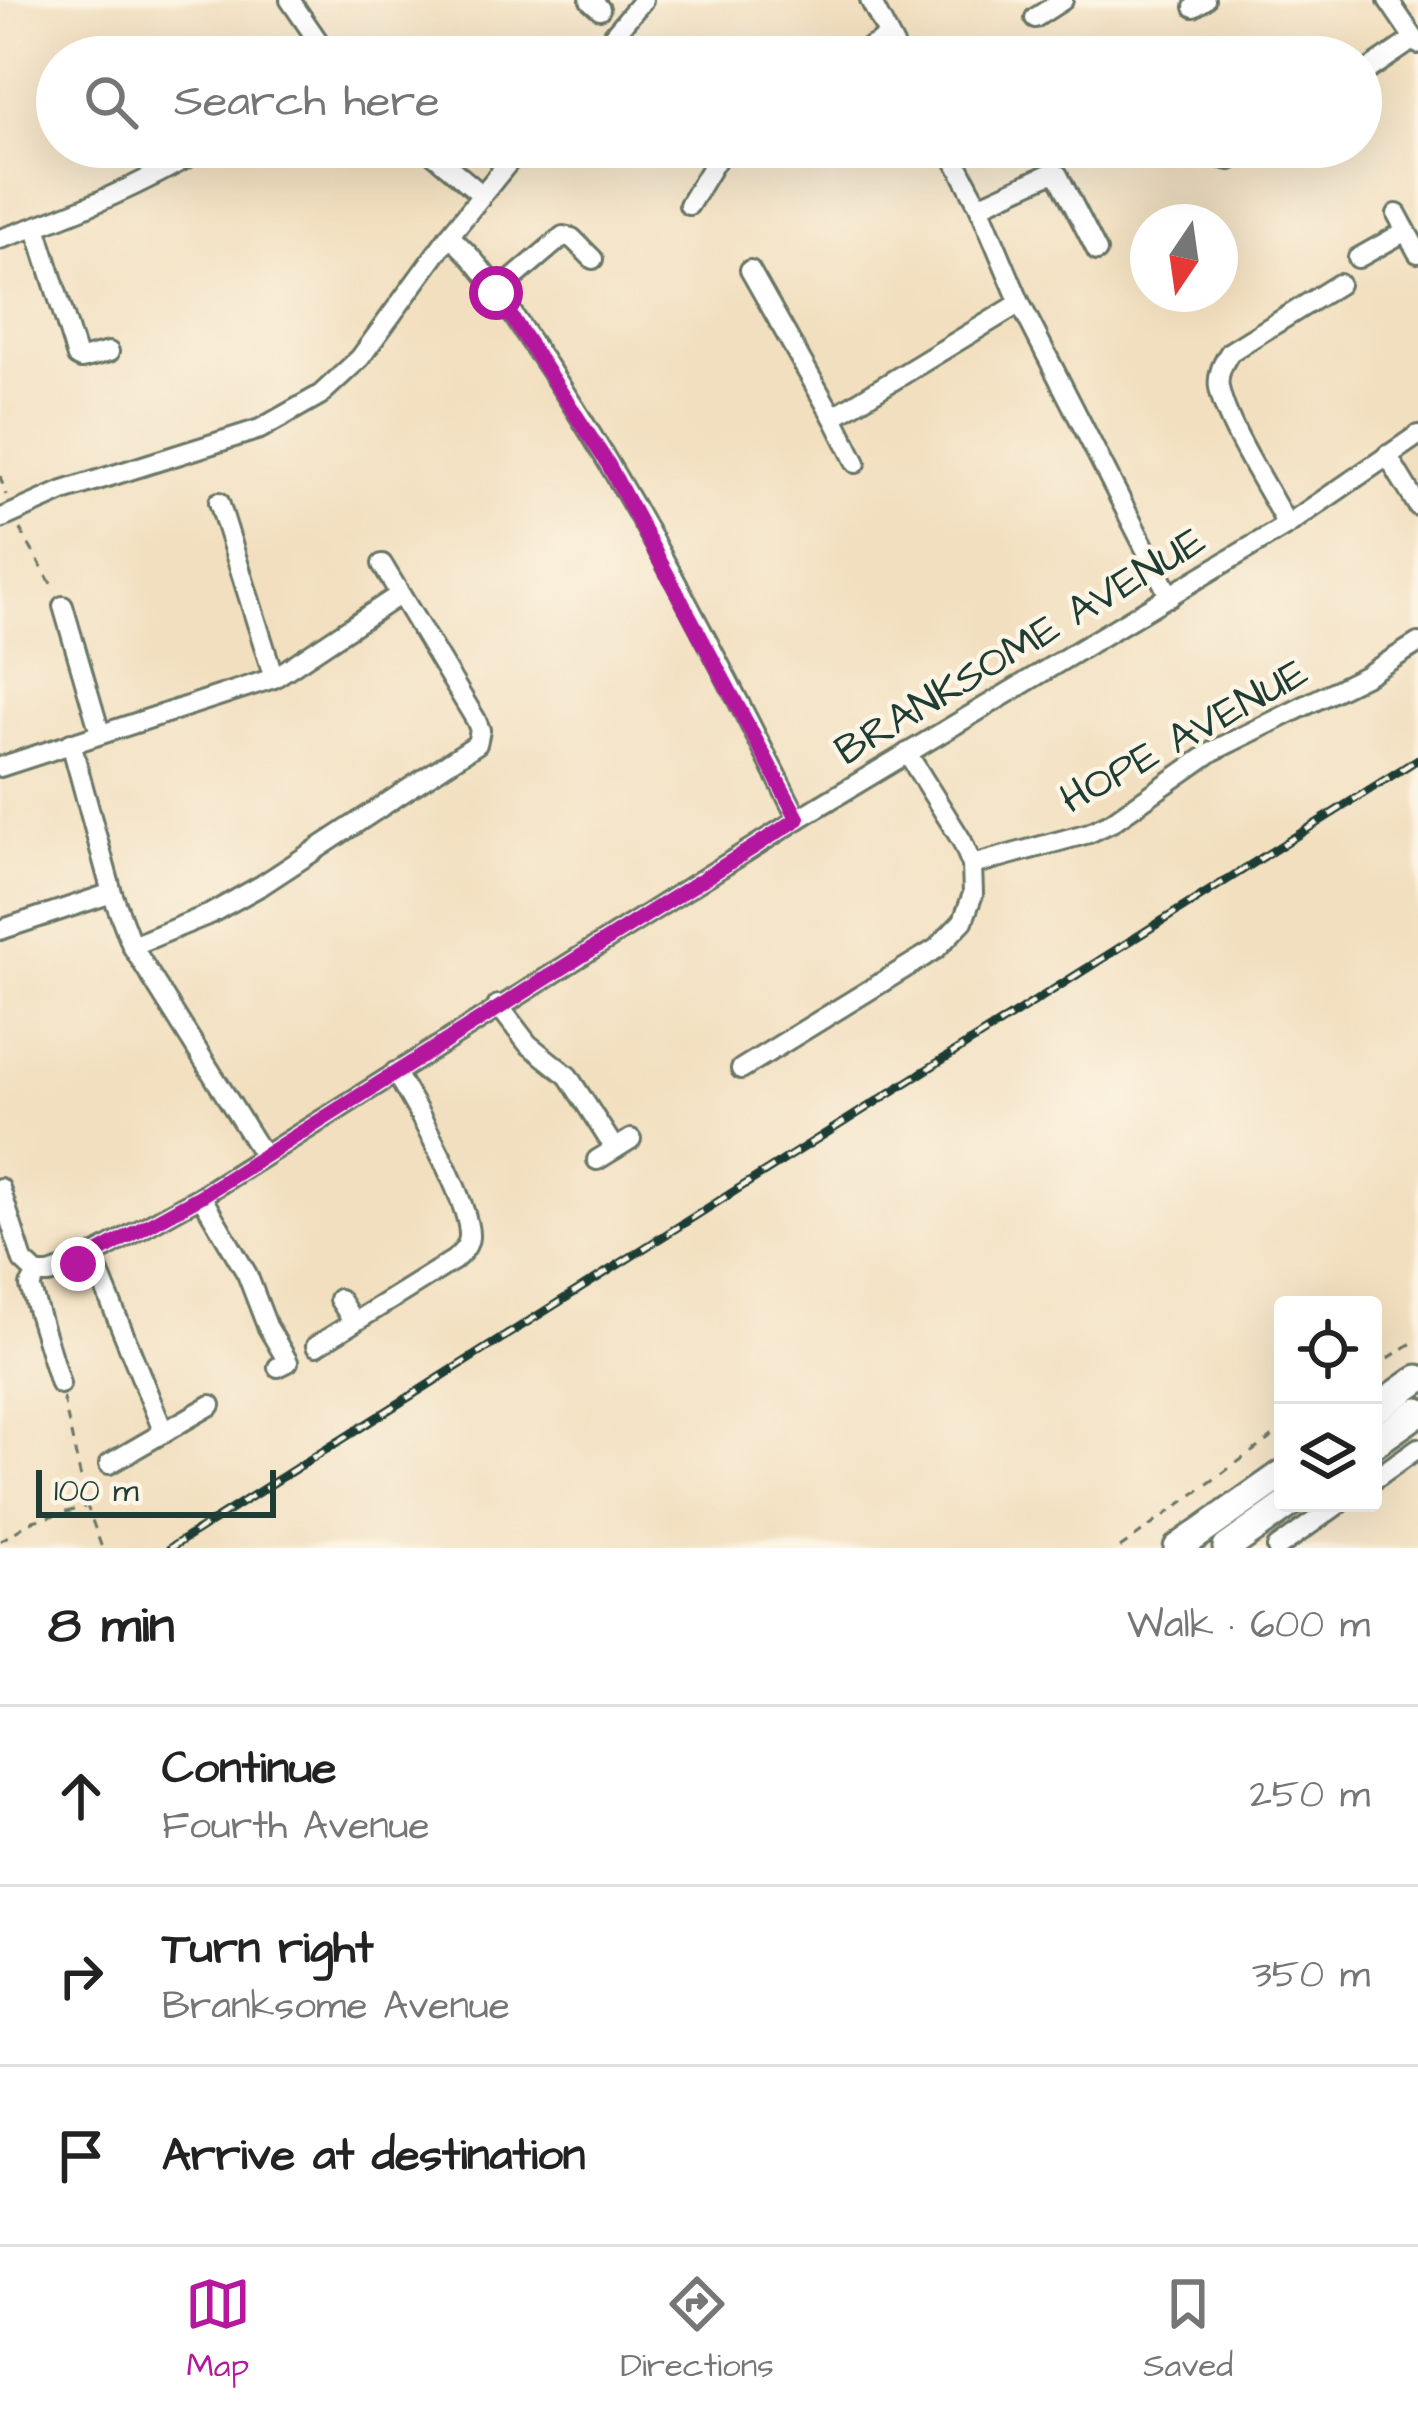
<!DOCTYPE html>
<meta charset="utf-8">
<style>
body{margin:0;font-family:"Architects Daughter",sans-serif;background:#f2f2f2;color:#222}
.controls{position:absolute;right:36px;bottom:36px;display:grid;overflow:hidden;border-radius:12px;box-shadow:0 12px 48px #0002}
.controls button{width:108px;height:108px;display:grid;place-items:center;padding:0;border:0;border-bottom:3px solid #e0e0e0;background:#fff;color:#222;font:60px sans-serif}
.compass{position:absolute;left:1130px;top:204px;width:108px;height:108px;border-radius:50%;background:#fff;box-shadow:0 12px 48px #0002;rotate:193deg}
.scale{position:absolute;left:36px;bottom:30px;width:240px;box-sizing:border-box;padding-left:12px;border:6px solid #1f3d34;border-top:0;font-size:33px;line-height:42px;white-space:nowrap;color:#1f3d34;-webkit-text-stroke:9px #fcf5e5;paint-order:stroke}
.stop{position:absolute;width:36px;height:36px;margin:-27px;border:9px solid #b5179e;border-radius:50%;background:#fff}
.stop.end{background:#b5179e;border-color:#fff;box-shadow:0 3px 12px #0008}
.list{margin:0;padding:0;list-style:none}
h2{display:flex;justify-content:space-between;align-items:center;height:156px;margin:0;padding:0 48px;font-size:51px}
h2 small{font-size:39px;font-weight:400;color:#767676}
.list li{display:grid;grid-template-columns:78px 1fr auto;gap:36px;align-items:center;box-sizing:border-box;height:180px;padding:0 48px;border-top:3px solid #e0e0e0}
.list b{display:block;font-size:45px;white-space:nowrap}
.list p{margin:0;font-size:39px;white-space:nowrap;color:#767676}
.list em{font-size:39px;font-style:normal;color:#767676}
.icon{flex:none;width:66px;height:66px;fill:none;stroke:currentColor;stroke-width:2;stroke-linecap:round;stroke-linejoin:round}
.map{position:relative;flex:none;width:1418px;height:1548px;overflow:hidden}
.search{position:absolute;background:#fff;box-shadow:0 12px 48px #0002;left:36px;right:36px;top:36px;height:132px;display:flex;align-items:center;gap:30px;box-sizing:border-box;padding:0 42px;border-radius:66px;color:#767676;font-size:45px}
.sheet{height:696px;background:#fff}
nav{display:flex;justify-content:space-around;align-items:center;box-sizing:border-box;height:168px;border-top:3px solid #e0e0e0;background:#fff;font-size:33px;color:#767676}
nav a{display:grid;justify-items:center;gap:6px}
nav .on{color:#b5179e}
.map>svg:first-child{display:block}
</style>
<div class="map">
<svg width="1418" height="1548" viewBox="0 0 1418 1548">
<rect width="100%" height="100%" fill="#fcf5e5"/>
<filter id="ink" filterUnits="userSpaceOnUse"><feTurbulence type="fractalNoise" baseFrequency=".00833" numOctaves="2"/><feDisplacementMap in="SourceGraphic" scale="24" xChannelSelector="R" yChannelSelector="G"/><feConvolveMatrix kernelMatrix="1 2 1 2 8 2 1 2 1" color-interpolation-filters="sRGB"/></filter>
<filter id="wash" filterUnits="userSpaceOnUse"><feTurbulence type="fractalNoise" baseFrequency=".004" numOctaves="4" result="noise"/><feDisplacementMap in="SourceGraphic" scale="48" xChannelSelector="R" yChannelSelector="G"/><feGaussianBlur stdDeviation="2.7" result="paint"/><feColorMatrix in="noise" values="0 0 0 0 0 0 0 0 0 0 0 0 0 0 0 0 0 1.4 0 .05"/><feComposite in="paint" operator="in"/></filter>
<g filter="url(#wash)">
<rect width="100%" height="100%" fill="#f2dfbf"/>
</g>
<g filter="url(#ink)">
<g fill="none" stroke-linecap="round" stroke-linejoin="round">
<defs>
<g id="minor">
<path d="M290,0L329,57"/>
<path d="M590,0L600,9"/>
<path d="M870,0L900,57"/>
<path d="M1388,0L1418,44"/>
<path d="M1194,7L1205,0"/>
<path d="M1035,18L1063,0"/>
<path d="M595,57L643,0"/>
<path d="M852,57L889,37"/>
<path d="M1361,75L1414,39"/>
<path d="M425,147L481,194"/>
<path d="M948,147L979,206L1020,303L1170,597"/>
<path d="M1159,147L1162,152"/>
<path d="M1211,147L1217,157L1230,160L1253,147"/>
<path d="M689,205L724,147"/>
<path d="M979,206L1049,174L1058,175L1097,251"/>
<path d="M1397,214L1418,253"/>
<path d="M36,227L77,357L81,359L109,352"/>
<path d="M449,236C483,264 508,308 533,345C635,493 717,659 798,819"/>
<path d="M0,239C73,215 140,186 206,147"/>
<path d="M1358,258L1406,231"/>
<path d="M750,270L833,417L1020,303"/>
<path d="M496,293L563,236L572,238L593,259"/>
<path d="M833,417L856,463"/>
<path d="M1387,455L1418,506"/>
<path d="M219,502L274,678"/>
<path d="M0,519L63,491L260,429L320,395L360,358L449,236L521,147"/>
<path d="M1287,525C1269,490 1225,423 1219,387C1217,374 1223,363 1230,352L1339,284"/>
<path d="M63,606L100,733"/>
<path d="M71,743L112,893L132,946L263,1155"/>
<path d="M0,767L274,678L399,595"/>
<path d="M972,865L1089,833L1112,822L1213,751L1367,675L1418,643"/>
<path d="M0,930L112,893"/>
<path d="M132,946L210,914L262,885L477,744L480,730L476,720L382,564"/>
<path d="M498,1005L528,1044L568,1076L615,1149"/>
<path d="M741,1069L936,949L963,921L973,894L972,865L962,841L907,753"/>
<path d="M597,1160L631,1139"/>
<path d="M0,1188L23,1261L37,1274"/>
<path d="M201,1196L247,1274L267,1326L288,1362L278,1367"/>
<path d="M92,1256L164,1433"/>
<path d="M37,1274H49L78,1264L201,1196L798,819L1287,525L1418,435"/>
<path d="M37,1274L30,1286L60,1384"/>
<path d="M339,1299L354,1322"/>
<path d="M316,1346L454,1260C461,1253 468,1248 469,1237C471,1204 414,1103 395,1072"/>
<path d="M109,1464L211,1405"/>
<path d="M1373,1480L1418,1448"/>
<path d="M1277,1548L1340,1503"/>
</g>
<g id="highway">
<path d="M1373,1411L1418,1379"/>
<path d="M1373,1444L1418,1412"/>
<path d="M1178,1548L1283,1474"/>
<path d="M1227,1548L1290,1503"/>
</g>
</defs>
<use href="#minor" stroke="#697665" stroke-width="24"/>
<use href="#highway" stroke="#697665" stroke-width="33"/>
<g stroke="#697665" stroke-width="3" stroke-dasharray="9 9" stroke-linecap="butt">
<path d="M0,476L6,495"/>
<path d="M20,529L54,589"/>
<path d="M1373,1368L1418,1339"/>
<path d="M63,1398L87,1506L102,1548"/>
<path d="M0,1541L33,1521L85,1507"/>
<path d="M1120,1548L1283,1429"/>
</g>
<use href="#minor" stroke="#fff" stroke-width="18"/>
<use href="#highway" stroke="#fff" stroke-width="27"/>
<defs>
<path id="rail" d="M170,1548L1418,759"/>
</defs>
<use href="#rail" stroke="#1f3d34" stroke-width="9"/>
<use href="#rail" stroke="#fcf5e5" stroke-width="4.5" stroke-dasharray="14" stroke-linecap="butt"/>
</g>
</g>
<g fill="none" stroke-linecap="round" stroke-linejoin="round" filter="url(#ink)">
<path stroke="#b5179e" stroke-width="15" d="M78,1264L201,1196L798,819L608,464L496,293"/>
</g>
<g text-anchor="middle" stroke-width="9" stroke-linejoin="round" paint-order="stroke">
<g font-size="42" fill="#1f3d34" stroke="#fcf5e5">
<text transform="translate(1019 644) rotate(-31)" y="15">BRANKSOME AVENUE</text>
<text transform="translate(1183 734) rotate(-29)" y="15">HOPE AVENUE</text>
</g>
</g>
</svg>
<div class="controls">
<button><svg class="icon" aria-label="locate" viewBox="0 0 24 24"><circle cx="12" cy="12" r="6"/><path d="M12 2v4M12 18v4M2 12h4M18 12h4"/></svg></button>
<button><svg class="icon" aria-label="layers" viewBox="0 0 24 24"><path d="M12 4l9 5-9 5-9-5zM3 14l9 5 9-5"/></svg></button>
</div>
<svg class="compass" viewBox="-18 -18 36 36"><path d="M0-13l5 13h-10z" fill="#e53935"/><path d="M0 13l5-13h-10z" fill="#767676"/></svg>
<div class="scale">100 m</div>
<div class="stop" style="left:496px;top:293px"></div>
<div class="stop end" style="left:78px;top:1264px"></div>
<div class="search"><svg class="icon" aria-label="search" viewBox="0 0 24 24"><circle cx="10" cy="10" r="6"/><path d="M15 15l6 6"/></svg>Search here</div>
</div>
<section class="sheet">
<h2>8 min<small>Walk · 600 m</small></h2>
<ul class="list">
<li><svg class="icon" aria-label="ahead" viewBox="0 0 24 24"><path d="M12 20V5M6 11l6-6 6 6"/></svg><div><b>Continue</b><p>Fourth Avenue</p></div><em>250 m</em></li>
<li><svg class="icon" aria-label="right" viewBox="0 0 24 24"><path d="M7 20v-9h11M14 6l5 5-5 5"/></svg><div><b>Turn right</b><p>Branksome Avenue</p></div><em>350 m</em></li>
<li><svg class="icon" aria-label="arrive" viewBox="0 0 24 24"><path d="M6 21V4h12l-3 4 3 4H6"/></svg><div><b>Arrive at destination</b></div></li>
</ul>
</section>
<nav>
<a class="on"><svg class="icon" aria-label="map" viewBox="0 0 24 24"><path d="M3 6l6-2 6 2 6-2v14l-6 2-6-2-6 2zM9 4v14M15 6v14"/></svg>Map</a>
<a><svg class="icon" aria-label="directions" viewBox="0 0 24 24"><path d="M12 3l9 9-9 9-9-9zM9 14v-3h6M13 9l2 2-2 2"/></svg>Directions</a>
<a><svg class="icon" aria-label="saved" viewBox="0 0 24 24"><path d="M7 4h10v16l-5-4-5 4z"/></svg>Saved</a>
</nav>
